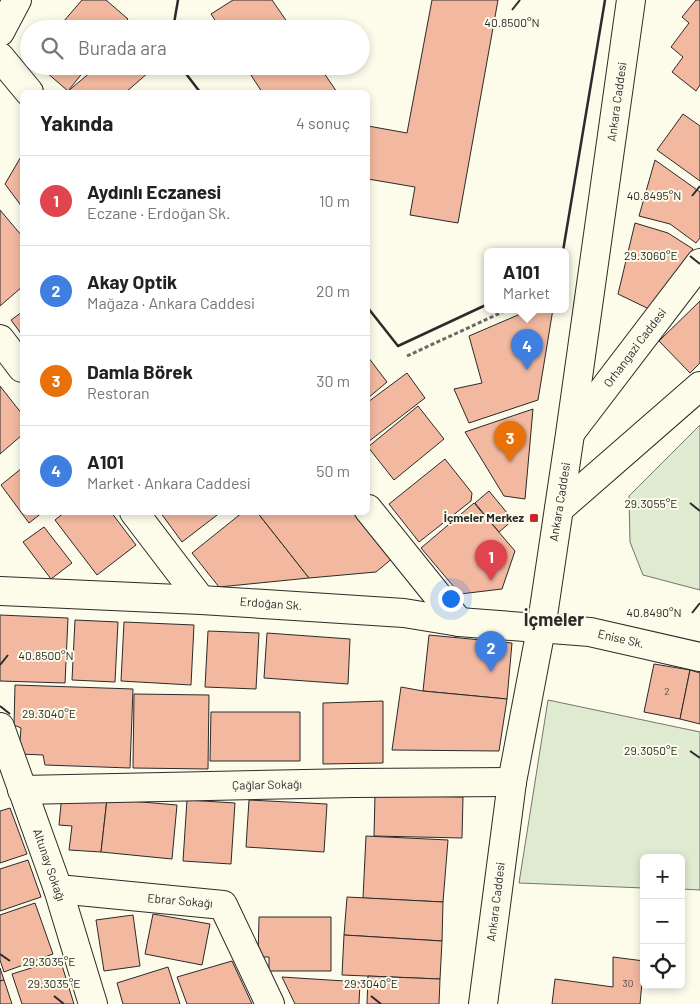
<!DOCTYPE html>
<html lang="tr">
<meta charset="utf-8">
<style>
body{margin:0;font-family:Barlow,sans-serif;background:#f6f6f6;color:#222}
.controls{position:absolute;right:15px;bottom:15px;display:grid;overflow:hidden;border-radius:8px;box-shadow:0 2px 8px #0003}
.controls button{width:45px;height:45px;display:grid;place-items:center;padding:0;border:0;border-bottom:1px solid #e0e0e0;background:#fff;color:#222;font:25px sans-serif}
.you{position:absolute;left:450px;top:598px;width:18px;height:18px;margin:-12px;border:4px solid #fff;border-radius:50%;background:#1a73e8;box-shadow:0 0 0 8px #1a73e833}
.badge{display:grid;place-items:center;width:32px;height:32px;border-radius:50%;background:#c62828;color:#fff;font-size:16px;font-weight:700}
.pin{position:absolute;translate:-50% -41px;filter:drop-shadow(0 1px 2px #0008)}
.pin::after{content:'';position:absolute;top:26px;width:18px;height:15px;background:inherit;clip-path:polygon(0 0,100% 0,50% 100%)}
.popup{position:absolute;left:484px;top:248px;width:85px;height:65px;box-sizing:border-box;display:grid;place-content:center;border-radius:8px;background:#fff;filter:drop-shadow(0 1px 4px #0005);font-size:16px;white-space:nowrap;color:#767676}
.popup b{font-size:19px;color:#222}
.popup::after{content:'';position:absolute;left:50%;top:100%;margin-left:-10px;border:10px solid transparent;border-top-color:#fff}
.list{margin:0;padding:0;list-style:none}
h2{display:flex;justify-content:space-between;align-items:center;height:65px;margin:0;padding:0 20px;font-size:21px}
h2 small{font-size:16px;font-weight:400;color:#767676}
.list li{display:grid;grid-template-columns:32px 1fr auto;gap:15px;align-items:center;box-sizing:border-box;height:90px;padding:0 20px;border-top:1px solid #e0e0e0}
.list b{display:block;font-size:19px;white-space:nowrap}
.list p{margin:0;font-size:16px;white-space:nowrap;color:#767676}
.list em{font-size:16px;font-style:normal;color:#767676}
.icon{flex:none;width:28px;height:28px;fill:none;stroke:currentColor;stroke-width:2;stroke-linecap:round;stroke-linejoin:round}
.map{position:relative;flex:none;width:700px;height:1004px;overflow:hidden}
.search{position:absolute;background:#fff;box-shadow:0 2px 8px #0003;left:20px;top:20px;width:350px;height:55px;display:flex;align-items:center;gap:12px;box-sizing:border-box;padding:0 18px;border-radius:28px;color:#767676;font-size:19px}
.panel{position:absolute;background:#fff;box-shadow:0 2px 8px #0003;left:20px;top:90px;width:350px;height:425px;border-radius:8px}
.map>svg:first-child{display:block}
</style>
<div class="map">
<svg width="700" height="1004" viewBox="0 0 700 1004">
<rect width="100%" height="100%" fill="#fdfbea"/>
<g fill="#deebd1" stroke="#74746e">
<path d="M700,425V590L643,575L630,542L629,496Z"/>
<path d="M548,700L700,732V890L681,889V858H644V888L519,883Z"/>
</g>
<g fill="#f2b8a0" stroke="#2b2b2b">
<path d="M82,0H106L128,19L120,29H57Z"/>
<path d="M233,0H272L292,29H221L211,14Z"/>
<path d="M432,0H498L458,223L410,215L415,187L368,179V126L407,133Z"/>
<path d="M696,0H700V85L696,91L672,72L683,57L671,47L689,23L682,17Z"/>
<path d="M39,66H88L68,91Z"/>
<path d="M98,66H156L126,92H67Z"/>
<path d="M245,66H319L337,92H262Z"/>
<path d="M683,114L700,126V181L657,150Z"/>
<path d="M22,155V207L5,184Z"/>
<path d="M655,160L700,192V238L696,243L670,224L639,216Z"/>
<path d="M0,210L22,236V287L0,306Z"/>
<path d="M635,223L668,233L693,249L649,309L618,294Z"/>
<path d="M700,301V363L690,373L659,341Z"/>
<path d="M532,309H553L538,400L469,423L454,389L482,383L469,336Z"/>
<path d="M22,312V335L11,320Z"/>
<path d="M368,357L387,382L368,398Z"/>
<path d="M407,373L425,398L368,442V402Z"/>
<path d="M0,386L22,414V435L0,454Z"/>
<path d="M418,406L444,439L394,480L368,447Z"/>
<path d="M533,409L525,499L504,496L465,432Z"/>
<path d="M445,459L472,493L471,501L419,542L389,504Z"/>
<path d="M22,468V512H43L29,523L1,485Z"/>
<path d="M489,491L513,520L499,532L475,503Z"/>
<path d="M474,503L515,551L502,589L460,594L421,548Z"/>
<path d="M65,512H111L136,545L97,575L55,520Z"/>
<path d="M160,512H221L182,542Z"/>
<path d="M243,512H257L309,578L219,587L192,553Z"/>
<path d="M257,512H359L394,557L376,572L309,578Z"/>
<path d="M44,527L72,563L51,579L23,542Z"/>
<path d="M0,615L68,618L65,683L0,681Z"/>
<path d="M75,620L118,622L115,682L72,680Z"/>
<path d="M124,622L194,625L191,685L121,681Z"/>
<path d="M208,631L259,633L256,689L205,687Z"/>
<path d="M267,633L350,639L348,684L264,678Z"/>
<path d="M429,635L512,643L507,699L423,691Z"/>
<path d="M654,664L690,670L680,719L644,712Z"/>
<path d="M690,670L700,673V724L680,719Z"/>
<path d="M15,685L133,689L130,768L45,765L43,755L19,754L21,728L14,725Z"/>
<path d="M401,687L423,691L507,699L499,751L392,750Z"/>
<path d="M134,694L209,695L208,769L133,768Z"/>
<path d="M383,701V763L323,764V703Z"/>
<path d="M211,712H300V761H210Z"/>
<path d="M62,794L107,799L101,852L69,850L72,826L59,825Z"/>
<path d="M375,795L463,797L462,838L374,836Z"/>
<path d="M107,799L177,805L172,859L101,852Z"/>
<path d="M187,800L235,803L231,864L183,861Z"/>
<path d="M249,800L327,804L324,852L246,847Z"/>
<path d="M10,808L27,854L0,863V811Z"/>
<path d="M366,836L448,840L443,902L363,898Z"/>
<path d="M28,860L41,897L0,911V869Z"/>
<path d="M347,897L443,902L442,941L344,935Z"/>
<path d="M35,903L53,954L4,972L0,960V915Z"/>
<path d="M153,914L210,924L202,965L145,954Z"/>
<path d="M133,915L140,966L104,971L96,920Z"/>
<path d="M259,917H331V971H269V957H258Z"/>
<path d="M344,935L442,941L440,979L342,975Z"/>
<path d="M613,957L644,961L640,1004H552L555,979L613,987Z"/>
<path d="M60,959L74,1004H22L12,974Z"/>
<path d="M232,961L252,1004H187L177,977Z"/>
<path d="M168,967L180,1004H123L117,983Z"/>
<path d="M0,968L4,980L0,981Z"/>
<path d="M368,976L440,979L439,1004H367Z"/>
<path d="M282,977L360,982L359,1004H295Z"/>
<path d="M4,980L12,1004H0V981Z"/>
</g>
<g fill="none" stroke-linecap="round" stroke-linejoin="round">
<defs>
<g id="minor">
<path d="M0,57L29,92"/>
<path d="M0,339L22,368"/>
<path d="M571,432L700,263"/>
<path d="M368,509L459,622"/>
<path d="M559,509L700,386"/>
<path d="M134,512L201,600"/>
<path d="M0,591L201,600L404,613L459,622L590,632L700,657"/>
<path d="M0,727L58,889L93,1004"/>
<path d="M22,790L354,783L512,782"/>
<path d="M58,889L223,905L270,1004"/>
<path d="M483,1004L512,782L541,629L570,434L631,0"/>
</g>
<path id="major" d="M0,32L17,0"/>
</defs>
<use href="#minor" stroke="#2b2b2b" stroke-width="30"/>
<use href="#major" stroke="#2b2b2b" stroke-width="30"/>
<path stroke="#6a6964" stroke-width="3" stroke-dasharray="4 2.5" stroke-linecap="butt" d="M407,356L509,309"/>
<use href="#minor" stroke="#fdfbea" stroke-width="28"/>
<use href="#major" stroke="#fdfbea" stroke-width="28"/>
<g stroke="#2b2b2b" stroke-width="2.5">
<path d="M173,29L178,0"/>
<path d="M180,66L200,92"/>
<path d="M563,251L605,0"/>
<path d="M368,308L398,346L488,304"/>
</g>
</g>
<path fill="none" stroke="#2b2b2b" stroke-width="2" d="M512,10L520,0M692,196L700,186M690,256L700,264M690,503L700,511M692,613L700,603M0,665L8,655M0,706L10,714M690,751L700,758M0,954L10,961M54,996L64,1004M371,996L381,1004"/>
<rect fill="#c62828" stroke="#fdfbea" stroke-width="2" x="529" y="513" width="10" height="10" rx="2.5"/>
<g text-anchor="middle" stroke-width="4" stroke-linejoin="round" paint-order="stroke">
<g font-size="10" fill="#5d4e48">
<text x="667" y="695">2</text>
<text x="628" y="987">30</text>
</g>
<g font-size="12" fill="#2b2b2b" stroke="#fdfbea">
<text transform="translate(617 102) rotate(-82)" y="4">Ankara Caddesi</text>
<text transform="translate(635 348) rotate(-53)" y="4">Orhangazi Caddesi</text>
<text transform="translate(560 502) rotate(-81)" y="4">Ankara Caddesi</text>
<text transform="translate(271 604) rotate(4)" y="4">Erdoğan Sk.</text>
<text transform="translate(621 639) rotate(13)" y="4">Enise Sk.</text>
<text transform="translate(267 785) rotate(-1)" y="4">Çağlar Sokağı</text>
<text transform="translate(49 865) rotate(71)" y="4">Altunay Sokağı</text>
<text transform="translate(180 901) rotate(5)" y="4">Ebrar Sokağı</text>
<text transform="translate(496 902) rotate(-83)" y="4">Ankara Caddesi</text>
</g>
<g font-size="12" font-weight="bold" fill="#2b2b2b" stroke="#fdfbea" text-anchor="end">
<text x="524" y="522">İçmeler Merkez</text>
</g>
<g font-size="18" font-weight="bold" fill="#2b2b2b" stroke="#fdfbea">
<text x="554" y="626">İçmeler</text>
</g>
</g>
<g font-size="12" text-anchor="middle" fill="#2b2b2b" stroke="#fdfbea" stroke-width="4" stroke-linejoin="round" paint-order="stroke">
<text x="512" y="27">40.8500°N</text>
<text x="654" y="200">40.8495°N</text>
<text x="651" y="260">29.3060°E</text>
<text x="651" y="508">29.3055°E</text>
<text x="654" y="617">40.8490°N</text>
<text x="46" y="660">40.8500°N</text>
<text x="49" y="718">29.3040°E</text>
<text x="651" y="755">29.3050°E</text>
<text x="49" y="966">29.3035°E</text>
<text x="54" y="988">29.3035°E</text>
<text x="371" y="988">29.3040°E</text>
</g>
</svg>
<div class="controls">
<button>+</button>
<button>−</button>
<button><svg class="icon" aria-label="locate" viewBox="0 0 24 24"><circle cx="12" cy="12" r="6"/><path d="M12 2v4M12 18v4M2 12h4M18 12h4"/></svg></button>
</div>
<div class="you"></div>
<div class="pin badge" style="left:491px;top:581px;background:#e0444e">1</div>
<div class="pin badge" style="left:491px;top:672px;background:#3f7fe0">2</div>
<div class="pin badge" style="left:510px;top:462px;background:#e8710a">3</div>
<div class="pin badge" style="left:527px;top:370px;background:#3f7fe0">4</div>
<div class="popup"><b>A101</b>Market</div>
<div class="search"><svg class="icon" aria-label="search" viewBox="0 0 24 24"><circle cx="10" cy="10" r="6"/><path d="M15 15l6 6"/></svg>Burada ara</div>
<section class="panel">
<h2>Yakında<small>4 sonuç</small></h2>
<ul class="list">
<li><span class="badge" style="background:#e0444e">1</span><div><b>Aydınlı Eczanesi</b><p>Eczane · Erdoğan Sk.</p></div><em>10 m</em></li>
<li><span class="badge" style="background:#3f7fe0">2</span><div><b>Akay Optik</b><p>Mağaza · Ankara Caddesi</p></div><em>20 m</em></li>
<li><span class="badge" style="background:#e8710a">3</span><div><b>Damla Börek</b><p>Restoran</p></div><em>30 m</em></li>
<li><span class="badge" style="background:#3f7fe0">4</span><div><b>A101</b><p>Market · Ankara Caddesi</p></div><em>50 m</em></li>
</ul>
</section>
</div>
